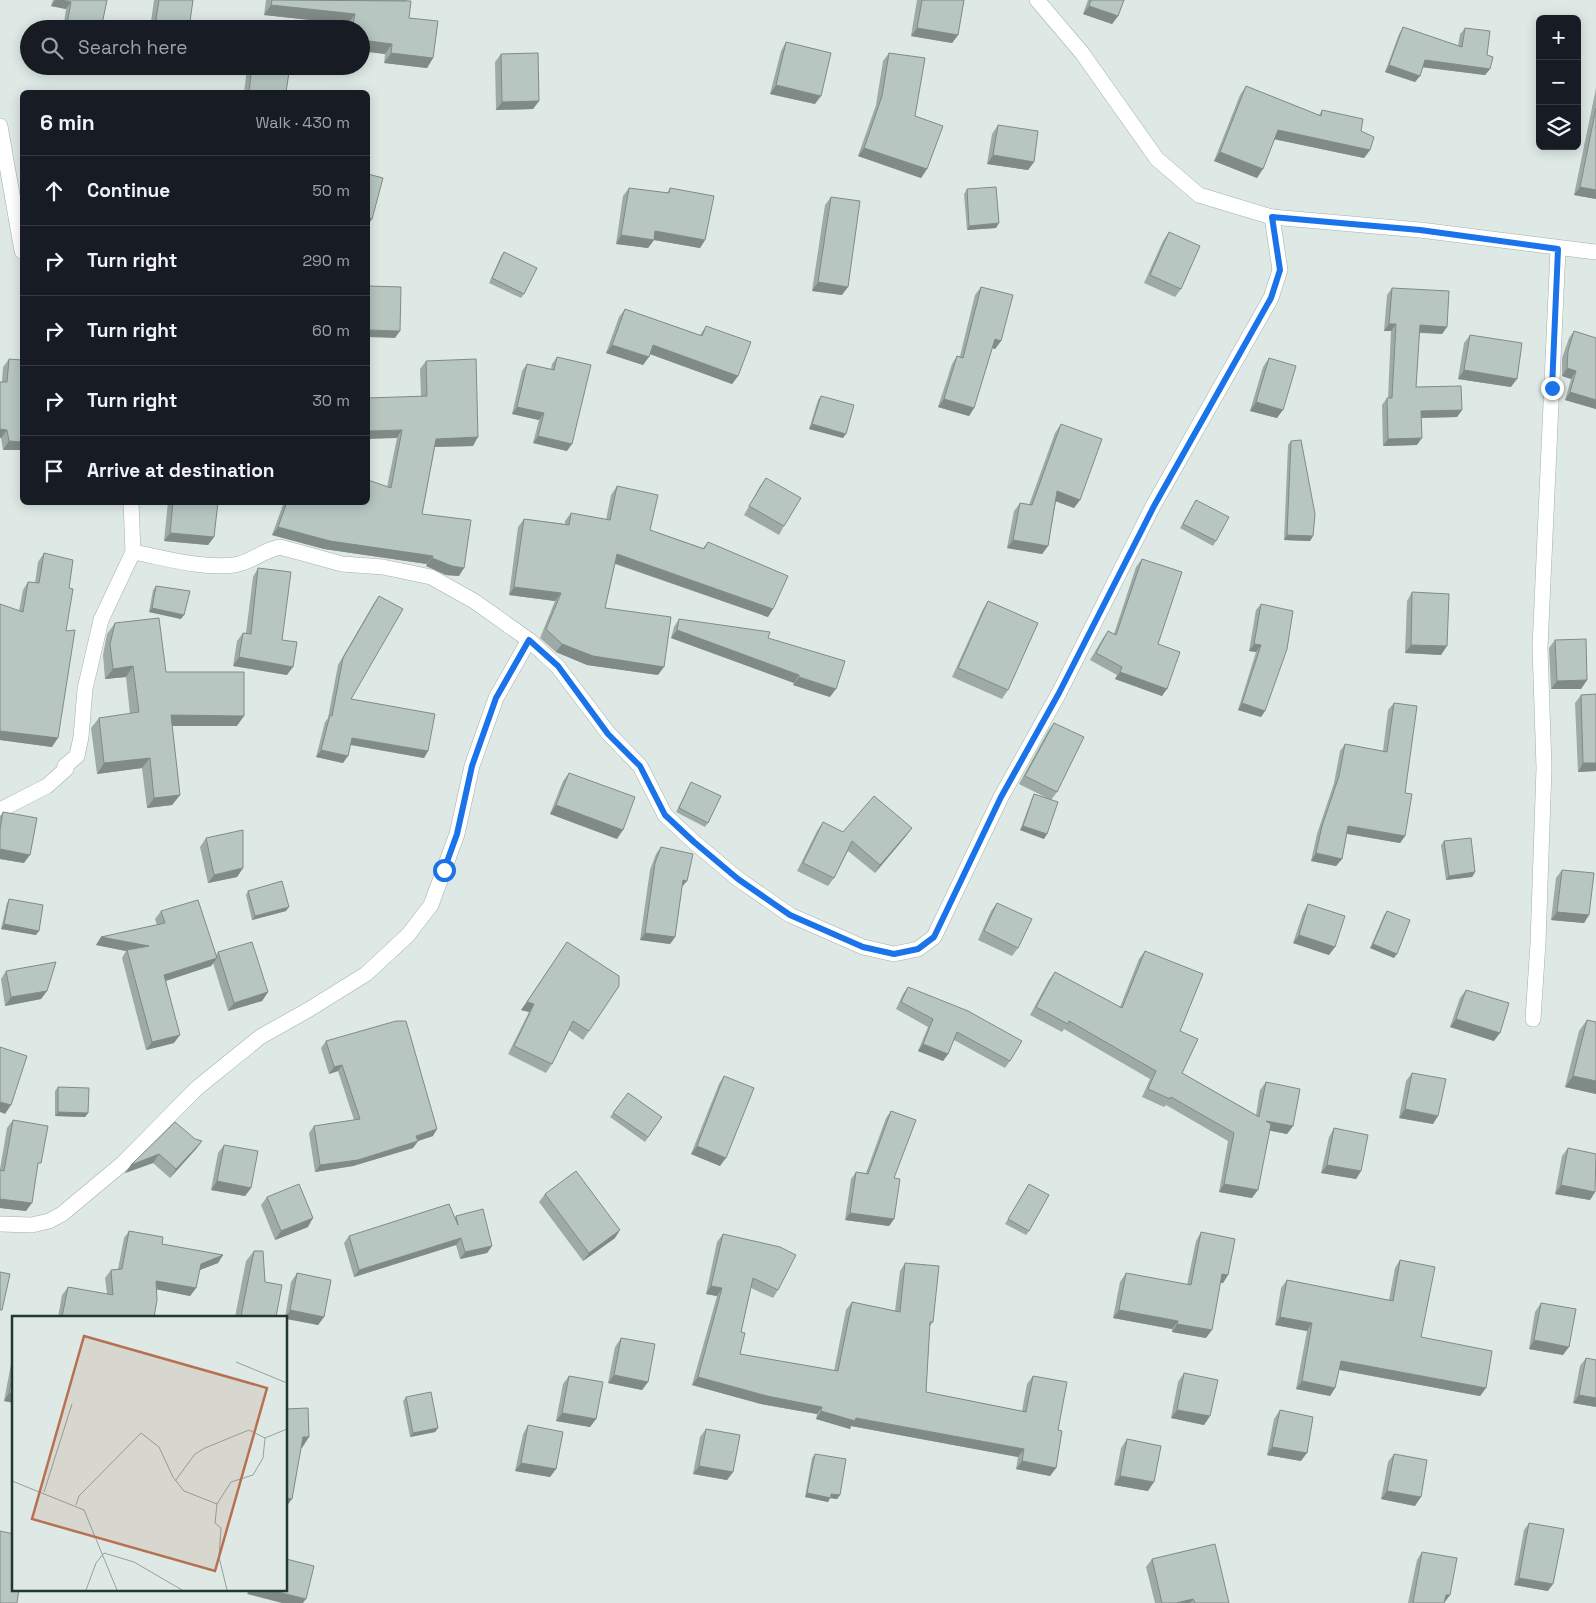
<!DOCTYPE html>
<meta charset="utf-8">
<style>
body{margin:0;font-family:"Space Grotesk",sans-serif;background:#242831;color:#f1f3f6}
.controls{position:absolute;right:15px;top:15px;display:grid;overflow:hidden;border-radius:8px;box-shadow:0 2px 12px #0003}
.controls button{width:45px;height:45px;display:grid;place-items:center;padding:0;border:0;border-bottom:1px solid #363941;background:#171b24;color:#f1f3f6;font:25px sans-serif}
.stop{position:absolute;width:15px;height:15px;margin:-11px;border:4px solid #1a73e8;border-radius:50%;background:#fff}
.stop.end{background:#1a73e8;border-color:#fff;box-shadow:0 1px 5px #0008}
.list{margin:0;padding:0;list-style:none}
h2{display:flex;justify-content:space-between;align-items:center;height:65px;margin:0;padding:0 20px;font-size:21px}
h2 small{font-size:16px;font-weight:400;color:#9ea1a6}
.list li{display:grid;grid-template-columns:32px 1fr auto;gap:15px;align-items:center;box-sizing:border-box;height:70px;padding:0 20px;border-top:1px solid #363941}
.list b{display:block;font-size:19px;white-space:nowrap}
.list em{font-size:16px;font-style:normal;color:#9ea1a6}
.icon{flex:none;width:28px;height:28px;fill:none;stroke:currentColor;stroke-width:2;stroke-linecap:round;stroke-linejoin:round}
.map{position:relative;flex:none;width:1596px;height:1603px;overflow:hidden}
.search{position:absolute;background:#171b24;box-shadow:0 2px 12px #0003;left:20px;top:20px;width:350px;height:55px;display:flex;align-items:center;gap:12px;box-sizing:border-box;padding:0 18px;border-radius:28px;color:#9ea1a6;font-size:19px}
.panel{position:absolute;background:#171b24;box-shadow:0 2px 12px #0003;left:20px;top:90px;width:350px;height:415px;border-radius:8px}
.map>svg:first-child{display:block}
</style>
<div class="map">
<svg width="1596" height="1603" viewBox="0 0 1596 1603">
<rect width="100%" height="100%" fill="#dee9e5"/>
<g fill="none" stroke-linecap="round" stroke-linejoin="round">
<defs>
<g id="minor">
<path d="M1037,0L1082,53L1157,159L1199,195L1272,217L1420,230L1596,252"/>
<path d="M0,126L22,251"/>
<path d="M133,552C165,558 201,569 234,565C251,563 263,550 280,547L342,564L383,567L431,577L474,601L529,640L558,667L608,733L640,766L665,815L694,842L738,879L790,915L863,947L894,954L918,949L934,937L1001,797L1059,693L1153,506L1271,298L1280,270L1272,217"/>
<path d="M0,810L47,786L66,769L65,766L77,756L81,737L85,689L101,620L133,552L131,502"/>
<path d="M1533,1019L1538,943L1544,768L1540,647L1558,249"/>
<path d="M0,1224L32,1225L49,1221L62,1214L122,1164L197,1088L260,1037L308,1010L366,974L408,935L431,905L457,834L472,766L496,698L529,640"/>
</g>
</defs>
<use href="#minor" stroke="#a2b0ac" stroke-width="16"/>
<use href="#minor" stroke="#fff" stroke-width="15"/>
</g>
<g fill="#9daaa6">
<path d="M53,0H107L101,29H63L66,9L51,6Z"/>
<path d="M154,0H193L189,29H150Z"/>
<path d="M266,0H407L409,18L433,58L427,68L384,63L385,54L361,51V29H347L348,24L264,15Z"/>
<path d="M917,0H964L958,35L952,43L911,36Z"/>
<path d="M1088,0H1124L1118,16L1112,24L1083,14Z"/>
<path d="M1403,27L1458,46L1460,34L1465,28L1487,55L1490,69L1485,75L1423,67L1420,76L1415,82L1385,72L1399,34Z"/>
<path d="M786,42L815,104L770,94L781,51Z"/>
<path d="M889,53L915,116L927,169L921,178L858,156L876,105L883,61Z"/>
<path d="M501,54L539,101L533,109L496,110L495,62Z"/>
<path d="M250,66H290L286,92H244L247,69Z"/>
<path d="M1246,86L1319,115L1322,110L1361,131L1370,150L1364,158L1275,139L1257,178L1214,161L1240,95Z"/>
<path d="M1596,88V199L1574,195Z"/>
<path d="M998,125L1034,162L1028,170L987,164L992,134Z"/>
<path d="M629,188L667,193L670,188L705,240L700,248L654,240L648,248L616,244L623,196Z"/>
<path d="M967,189L996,228L967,230L964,194Z"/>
<path d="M831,197L842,295L812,291L825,205Z"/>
<path d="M1169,232L1181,289L1175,297L1144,283L1163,241Z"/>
<path d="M504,252L524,294L521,298L489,283L501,256Z"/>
<path d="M981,287L1001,341L995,349L992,348L974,408L969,416L938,407L952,364L957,356H960L975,295Z"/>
<path d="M1392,288L1447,327L1442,334L1419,333L1416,387L1462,410L1457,417L1421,418L1417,445L1383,446L1382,405L1387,398H1388L1391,331H1384L1387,295Z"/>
<path d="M625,309L700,335L706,326L738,376L732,384L650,354L643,365L606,353L619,317Z"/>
<path d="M1574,331L1596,338V409L1565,400L1571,379L1562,376V358L1569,338Z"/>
<path d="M1470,335L1511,387L1458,379L1464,343Z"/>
<path d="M557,357L567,451L533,443L539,420L512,414L522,371L527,364L551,369L552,364Z"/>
<path d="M1269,358L1277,418L1250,411L1263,367Z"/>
<path d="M9,359L22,450H3L1,438L2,382L3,367Z"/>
<path d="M426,361L473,446L435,447L422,514L459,576L446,575L426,566L427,564L324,549L272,535L284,502H368L387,487L397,438L421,396L420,369Z"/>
<path d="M821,396L843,438L809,429L818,400Z"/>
<path d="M1061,424L1080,500L1074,508L1056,501L1048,546L1042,554L1007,548L1014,511L1020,503L1029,505L1055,433Z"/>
<path d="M1291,441L1313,536L1310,541L1284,540L1288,445Z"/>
<path d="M766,478L784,526L779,535L744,515L760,486Z"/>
<path d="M617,486L650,530L703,548L708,542L768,617L615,564L605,608L658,675L587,665L556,652L540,638L555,601L509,595L518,527L524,519L565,524V521L571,513L606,520L611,495Z"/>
<path d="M1196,500L1216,541L1213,546L1180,528Z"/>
<path d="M168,502H218L214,537L208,545L164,541Z"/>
<path d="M44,553L69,588L66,631L52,747L0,740V604L19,611L23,590L28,582L35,583L38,562Z"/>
<path d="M1142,559L1158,644L1162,696L1115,679L1117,675L1090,660L1103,638L1108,631L1114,634L1136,567Z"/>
<path d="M258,568L287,675L233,666L237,641L243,633H246L253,577Z"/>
<path d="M156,586L181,619L149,612L153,590Z"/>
<path d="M1412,592L1441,655L1405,653L1407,601Z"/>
<path d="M379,596L351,699L428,751L424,758L350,745L343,763L316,757L325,722L328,718L338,665L374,603Z"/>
<path d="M988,601L1008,690L1002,699L952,677L983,609Z"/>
<path d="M1261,604L1265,711L1261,717L1238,710L1256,652L1249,651L1256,610Z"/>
<path d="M679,619L768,638L830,697L793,685L794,683L671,638L674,627Z"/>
<path d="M115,623L166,672L237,726H172L180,795L172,805L147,808L142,768L97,774L91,728L99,718L130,714L126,677L105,679L103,655L107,634Z"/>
<path d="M1555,640L1587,680L1581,689H1551L1549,648Z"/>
<path d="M1596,694V771L1578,772L1575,703L1581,695Z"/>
<path d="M1394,703L1405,793V836L1400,843L1347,834L1342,859L1336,866L1311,861L1317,834L1334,783L1340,751L1345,744L1383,751L1388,710Z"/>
<path d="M1054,723L1057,792L1051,800L1044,839L1020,830L1032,798L1034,794L1049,799L1019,784L1048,731Z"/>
<path d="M569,773L617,839L550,814L563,781Z"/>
<path d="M691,782L708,823L705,827L676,812Z"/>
<path d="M3,812L24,863L0,859V816Z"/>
<path d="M823,822L843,832L912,828L906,836L875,873L848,851L834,878L828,886L797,871L817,831Z"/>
<path d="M206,838L243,868L237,877L208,883L200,847Z"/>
<path d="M1444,841L1475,872L1472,877L1446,880L1441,845Z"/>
<path d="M661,847L682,887L675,937L670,944L640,940L650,870L656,854Z"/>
<path d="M1562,870L1589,915L1584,923L1551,920L1556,878Z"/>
<path d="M248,891L286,911L252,920L246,895Z"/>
<path d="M9,899L36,935L1,929L7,903Z"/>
<path d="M997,903L1018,948L1012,956L978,940L991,911Z"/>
<path d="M1308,904L1329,955L1293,943L1303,913Z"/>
<path d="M161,911L216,955L218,952L268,992L262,1001L228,1011L213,963L211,966L166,981L174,1043L146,1050L122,958L126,951L96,945L101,937L157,925L155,919Z"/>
<path d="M1387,911L1394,958L1370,948L1384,915Z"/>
<path d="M567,942L589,1031L583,1040L569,1030L552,1064L546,1073L508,1054L529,1012L521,1010Z"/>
<path d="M1145,951L1180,1031L1182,1073L1256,1115L1260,1090L1266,1082L1293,1126L1287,1134L1270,1130L1252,1198L1219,1192L1228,1141L1166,1105L1164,1107L1142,1097L1150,1079L1064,1029L1062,1032L1030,1015L1049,980L1055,972L1120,1007L1139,959Z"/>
<path d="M6,971L47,991L41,999L5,1006L1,979Z"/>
<path d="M908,987L1010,1061L1005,1068L954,1040L948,1054L943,1061L918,1051L928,1027L896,1009L903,994Z"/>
<path d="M1466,990L1494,1041L1450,1027L1460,998Z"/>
<path d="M1587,1020L1596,1022V1094L1565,1087L1579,1031Z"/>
<path d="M326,1041L433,1136L418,1141L413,1148L353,1166L315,1172L309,1133L314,1126L354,1120L338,1071L329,1074L321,1048Z"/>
<path d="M1412,1073L1433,1124L1399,1118L1406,1081Z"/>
<path d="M724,1076L720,1166L691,1154L719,1084Z"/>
<path d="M58,1087L88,1113L85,1117L55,1116V1091Z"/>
<path d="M628,1093L662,1117L645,1142L610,1117Z"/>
<path d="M891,1111L894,1178V1219L889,1226L845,1220L851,1179L856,1172L866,1173L886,1118Z"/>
<path d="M13,1120L37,1169L26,1211L0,1208V1169L7,1128Z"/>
<path d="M1334,1128L1361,1171L1356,1179L1321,1173L1329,1137Z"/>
<path d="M195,1139L202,1141L196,1149L170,1178L153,1163L125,1173L131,1165Z"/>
<path d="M224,1145L251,1188L245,1196L211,1190L218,1153Z"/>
<path d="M1568,1148L1595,1192L1590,1200L1555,1194L1562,1156Z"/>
<path d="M1029,1184V1231L1026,1235L1005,1224Z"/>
<path d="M545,1194L615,1238L583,1261L539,1202Z"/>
<path d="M267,1197L308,1227L275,1240L261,1205Z"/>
<path d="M456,1216L492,1246L487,1253L460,1259L456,1245L354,1277L344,1243L349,1236L455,1218Z"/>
<path d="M129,1231L162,1244L223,1255L218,1263L199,1270L196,1288L190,1296L156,1289L154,1317H58L62,1295L68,1287L107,1294L105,1278L111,1270L118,1269L124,1238Z"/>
<path d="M1201,1232L1228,1275L1223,1283H1220L1206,1338L1172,1332V1329L1113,1318L1120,1282L1126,1273L1187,1285L1196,1241Z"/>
<path d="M723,1234L778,1290L773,1298L751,1288L741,1332L740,1354L834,1371L846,1310L852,1302L895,1311L900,1271L905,1263L933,1322L930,1326L926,1392L1022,1411L1027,1384L1033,1376L1058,1430L1056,1468L1050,1476L1016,1469L1018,1457L851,1426L850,1429L816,1419L817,1414L761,1404L692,1385L717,1296L706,1294L717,1242Z"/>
<path d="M254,1251L265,1282L276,1317H235L246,1261Z"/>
<path d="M1400,1260L1421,1337L1486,1388L1480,1396L1339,1370L1335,1388L1330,1396L1296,1389L1307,1331L1275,1325L1281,1288L1287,1280L1389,1300L1395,1268Z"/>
<path d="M297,1273L324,1317L318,1325L285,1317L291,1282Z"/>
<path d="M1541,1303L1563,1355L1529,1349L1535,1312Z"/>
<path d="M621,1338L648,1382L642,1390L608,1383L615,1347Z"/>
<path d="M1586,1358L1596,1407L1573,1403L1580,1366Z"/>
<path d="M14,1360V1403L4,1401L11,1364Z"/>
<path d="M1184,1373L1210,1416L1204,1425L1171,1418L1178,1382Z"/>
<path d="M569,1376L596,1419L590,1427L556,1421L563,1384Z"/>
<path d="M406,1397L438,1428L435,1432L410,1437L403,1401Z"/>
<path d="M1280,1410L1301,1461L1267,1455L1274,1419Z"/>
<path d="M528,1425L556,1469L550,1477L515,1471L523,1434Z"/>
<path d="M706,1429L733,1472L727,1480L693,1474L700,1437Z"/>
<path d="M1127,1439L1148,1491L1114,1485L1121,1448Z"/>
<path d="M815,1454L840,1495L837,1499L830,1498L828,1502L805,1497L812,1458Z"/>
<path d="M1394,1454L1415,1506L1381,1499L1388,1462Z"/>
<path d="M1529,1523L1548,1591L1514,1585L1524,1530Z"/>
<path d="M1422,1552L1450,1595L1444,1603H1408L1417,1560Z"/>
<path d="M1152,1559L1229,1603H1155L1146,1567Z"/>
</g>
<g fill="#808b87">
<path d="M55,0H61L71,2L66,9L51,6Z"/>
<path d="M271,5L355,14L348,24L264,15Z"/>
<path d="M1089,6L1118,16L1112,24L1083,14Z"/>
<path d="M155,26L172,29H153Z"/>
<path d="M917,28L958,35L952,43L911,36Z"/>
<path d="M361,40L392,44L385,54L361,51Z"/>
<path d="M391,53L433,58L427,68L384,63Z"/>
<path d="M1425,60L1490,69L1485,75L1420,67Z"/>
<path d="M1389,65L1420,76L1415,82L1385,72Z"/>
<path d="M776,85L821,96L815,104L770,94Z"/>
<path d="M539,101L533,109L496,110L502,102Z"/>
<path d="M1278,130L1370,150L1364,158L1273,139Z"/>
<path d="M864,148L927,169L921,178L858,156Z"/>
<path d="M1220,152L1263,169L1257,178L1214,161Z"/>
<path d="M993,155L1034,162L1028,170L987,164Z"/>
<path d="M1580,187L1596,190V199L1574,195Z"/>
<path d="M368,218L372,219L368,225Z"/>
<path d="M999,223L996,228L967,230L969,226Z"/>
<path d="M655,231L705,240L700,248L654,240L648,248L616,244L621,235Z"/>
<path d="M818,282L848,287L842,295L812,291Z"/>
<path d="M1389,324H1396L1391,331H1384Z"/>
<path d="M1420,325L1447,327L1442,334L1415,332Z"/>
<path d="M368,330L400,331L395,338L368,337Z"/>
<path d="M995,339L1001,341L995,349L989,347Z"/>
<path d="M612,345L649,357L643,365L606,353Z"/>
<path d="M653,345L738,376L732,384L647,353Z"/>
<path d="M1567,368L1576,371L1571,379L1562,376Z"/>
<path d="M1464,370L1517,379L1511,387L1458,379Z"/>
<path d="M1570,392L1596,400V409L1565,400Z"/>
<path d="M944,399L974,408L969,416L938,407Z"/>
<path d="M1256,402L1283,410L1277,418L1250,411Z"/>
<path d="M517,407L544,413L539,420L512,414Z"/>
<path d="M1462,410L1457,417L1416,418L1421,411Z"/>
<path d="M812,424L846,434L843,438L809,429Z"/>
<path d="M0,429L7,430L1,438H0Z"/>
<path d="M402,430L397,438L368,439V431Z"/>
<path d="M538,436L572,444L567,451L533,443Z"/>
<path d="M478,437L473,446L430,447L436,439Z"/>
<path d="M1422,438L1417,445L1383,446L1388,439Z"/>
<path d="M9,441L22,442V450H3Z"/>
<path d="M1057,491L1080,500L1074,508L1052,500Z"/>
<path d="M278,527L433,556L427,564L324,549L272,535Z"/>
<path d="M170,533L214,537L208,545L164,541Z"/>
<path d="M1287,535L1313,536L1310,541L1284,540Z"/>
<path d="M1013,540L1048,546L1042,554L1007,548Z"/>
<path d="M617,554L773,609L768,617L611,562Z"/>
<path d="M432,558L464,568L459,576L446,575L426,566Z"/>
<path d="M514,587L561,593L555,601L509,595Z"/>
<path d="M152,608L184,615L181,619L149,612Z"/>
<path d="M677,630L799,675L794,683L671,638Z"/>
<path d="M562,644L664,667L658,675L587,665L556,652Z"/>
<path d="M1254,644L1261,645L1256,652L1249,651Z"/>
<path d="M1411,645L1447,646L1441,655L1405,653Z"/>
<path d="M239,657L293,667L287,675L233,666Z"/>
<path d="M133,666L126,677L105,679L113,669Z"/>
<path d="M1120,672L1167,689L1162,696L1115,679Z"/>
<path d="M799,677L836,689L830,697L793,685Z"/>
<path d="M1587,680L1581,689H1551L1557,681Z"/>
<path d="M1242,703L1265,711L1261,717L1238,710Z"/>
<path d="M171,715L244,716L237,726H163Z"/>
<path d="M0,731L58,738L52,747L0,740Z"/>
<path d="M352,738L428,751L424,758L347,744Z"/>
<path d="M321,750L348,756L343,763L316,757Z"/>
<path d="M150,758L142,768L97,774L104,763Z"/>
<path d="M1583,763H1596V771L1578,772Z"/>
<path d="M180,795L172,805L147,808L154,798Z"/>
<path d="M556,805L623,830L617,839L550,814Z"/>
<path d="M1023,826L1047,834L1044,839L1020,830Z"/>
<path d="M1348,826L1405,836L1400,843L1343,833Z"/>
<path d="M912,828L906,836L875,873L880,865Z"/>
<path d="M0,849L30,855L24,863L0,859Z"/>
<path d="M1316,853L1342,859L1336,866L1311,861Z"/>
<path d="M243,868L237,877L208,883L214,875Z"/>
<path d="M1475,872L1472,877L1446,880L1449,876Z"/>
<path d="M683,880L687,881L682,887Z"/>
<path d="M289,907L286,911L252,920L255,916Z"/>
<path d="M1557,912L1589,915L1584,923L1551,920Z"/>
<path d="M4,924L39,931L36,935L1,929Z"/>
<path d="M645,933L675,937L670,944L640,940Z"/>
<path d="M1299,935L1335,947L1329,955L1293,943Z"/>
<path d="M101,937L149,946L127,950L126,951L96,945Z"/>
<path d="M1373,944L1397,954L1394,958L1370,948Z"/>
<path d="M217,958L211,966L159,983L164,975Z"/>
<path d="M47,991L41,999L5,1006L11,997Z"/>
<path d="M268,992L262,1001L228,1011L234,1003Z"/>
<path d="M527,1002L534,1004L529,1012L521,1010Z"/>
<path d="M1456,1019L1500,1033L1494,1041L1450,1027Z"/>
<path d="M180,1035L174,1043L146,1050L152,1042Z"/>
<path d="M923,1044L948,1054L943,1061L918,1051Z"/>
<path d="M342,1065L338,1071L329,1074L334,1067Z"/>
<path d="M1573,1076L1596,1081V1094L1565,1087Z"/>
<path d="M0,1102L11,1105L5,1114L0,1112Z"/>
<path d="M1405,1109L1438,1116L1433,1124L1399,1118Z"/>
<path d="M58,1112L88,1113L85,1117L55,1116Z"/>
<path d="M1266,1121L1293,1126L1287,1134L1261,1129Z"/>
<path d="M437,1129L433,1136L412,1143L416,1136Z"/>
<path d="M202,1141L196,1149L170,1178L176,1169Z"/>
<path d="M418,1141L413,1148L353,1166L315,1172L320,1165Z"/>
<path d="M697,1146L726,1158L720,1166L691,1154Z"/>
<path d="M159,1154L153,1163L125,1173L131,1165Z"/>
<path d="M1327,1165L1361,1171L1356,1179L1321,1173Z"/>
<path d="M217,1181L251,1188L245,1196L211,1190Z"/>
<path d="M1224,1184L1258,1190L1252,1198L1219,1192Z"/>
<path d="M1561,1185L1595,1192L1590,1200L1555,1194Z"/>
<path d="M0,1199L32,1203L26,1211L0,1208Z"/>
<path d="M850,1213L894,1219L889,1226L845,1220Z"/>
<path d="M313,1218L308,1227L275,1240L281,1231Z"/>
<path d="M620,1230L615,1238L583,1261L589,1253Z"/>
<path d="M461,1238L456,1245L354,1277L359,1270Z"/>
<path d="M492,1246L487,1253L460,1259L465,1252Z"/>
<path d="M223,1255L218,1263L195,1272L201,1264Z"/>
<path d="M1222,1274L1228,1275L1223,1283L1216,1282Z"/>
<path d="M156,1281L196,1288L190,1296L150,1288Z"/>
<path d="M711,1286L722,1288L717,1296L706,1294Z"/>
<path d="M290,1310L324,1317L318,1325L286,1319V1317Z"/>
<path d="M1119,1310L1178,1321L1172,1329L1113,1318Z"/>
<path d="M1280,1317L1312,1323L1307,1331L1275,1325Z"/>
<path d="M1177,1324L1212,1330L1206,1338L1172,1332Z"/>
<path d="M1534,1340L1569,1347L1563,1355L1529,1349Z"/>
<path d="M1341,1361L1486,1388L1480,1396L1335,1369Z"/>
<path d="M614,1375L648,1382L642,1390L608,1383Z"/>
<path d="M698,1377L822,1407L817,1414L761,1404L692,1385Z"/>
<path d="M1302,1381L1335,1388L1330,1396L1296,1389Z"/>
<path d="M9,1393L14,1394V1403L4,1401Z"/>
<path d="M1579,1395L1596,1398V1407L1573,1403Z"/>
<path d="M1177,1410L1210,1416L1204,1425L1171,1418Z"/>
<path d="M821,1411L856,1418L1024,1449L1018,1457L851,1426L850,1429L816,1419Z"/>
<path d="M562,1413L596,1419L590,1427L556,1421Z"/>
<path d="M438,1428L435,1432L410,1437L413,1433Z"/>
<path d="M303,1437H309L302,1448H295Z"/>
<path d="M1272,1447L1307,1453L1301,1461L1267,1455Z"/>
<path d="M1022,1461L1056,1468L1050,1476L1016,1469Z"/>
<path d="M521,1463L556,1469L550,1477L515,1471Z"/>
<path d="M699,1466L733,1472L727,1480L693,1474Z"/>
<path d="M1120,1476L1154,1482L1148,1491L1114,1485Z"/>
<path d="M1387,1491L1421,1497L1415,1506L1381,1499Z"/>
<path d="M807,1493L831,1494L840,1495L837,1499L830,1498L828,1502L805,1497Z"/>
<path d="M286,1498L292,1499L286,1507Z"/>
<path d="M1519,1578L1553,1584L1548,1591L1514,1585Z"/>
<path d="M250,1589H266L306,1599L303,1603H282L247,1594Z"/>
<path d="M1446,1595H1450L1444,1603Z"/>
<path d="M1193,1599L1190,1603H1176Z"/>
</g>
<g fill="#b7c6c1" stroke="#808b87">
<path d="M61,0H107L101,29H66L71,2Z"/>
<path d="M159,0H193L189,29H172L155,26Z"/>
<path d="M272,0L411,1L409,18L438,21L433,58L391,53L392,44L361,40V29H352L355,14L271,5Z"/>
<path d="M922,0H964L958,35L917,28Z"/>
<path d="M1091,0H1124L1118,16L1089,6Z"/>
<path d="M1403,27L1462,47L1465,28L1490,31L1487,55L1493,57L1490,69L1425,60L1420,76L1389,65Z"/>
<path d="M786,42L831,53L821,96L776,85Z"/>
<path d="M538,53L539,101L502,102L501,54Z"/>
<path d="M889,53L925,58L915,116L943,126L927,169L864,148L882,96Z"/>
<path d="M252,66H290L286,92H249Z"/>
<path d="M1246,86L1321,116L1322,110L1363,119L1361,131L1374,137L1370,150L1278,130L1263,169L1220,152Z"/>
<path d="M1596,108V190L1580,187Z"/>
<path d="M998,125L1038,131L1034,162L993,155Z"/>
<path d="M368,174L383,178L372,219L368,218Z"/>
<path d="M996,187L999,223L969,226L967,189Z"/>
<path d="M629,188L669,193L670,188L714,196L705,240L655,231L654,240L621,235Z"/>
<path d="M831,197L860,201L848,287L818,282Z"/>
<path d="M1169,232L1200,246L1181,289L1150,275Z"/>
<path d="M504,252L537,268L524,294L492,278Z"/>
<path d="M368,286L401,287L400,331L368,330Z"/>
<path d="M981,287L1013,295L1001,341L995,339L974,408L944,399L957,356L963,358Z"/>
<path d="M1392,288L1449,291L1447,327L1420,325L1416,387L1461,386L1462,410L1421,411L1422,438L1388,439L1387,398H1392L1396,324H1389Z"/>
<path d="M625,309L702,336L706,326L751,342L738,376L653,345L649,357L612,345Z"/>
<path d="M1574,331L1596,338V400L1570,392L1576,371L1567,368L1568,351Z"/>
<path d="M1470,335L1522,343L1517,379L1464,370Z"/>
<path d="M557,357L591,365L572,444L538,436L544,413L517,407L527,364L554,370Z"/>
<path d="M1269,358L1296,366L1283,410L1256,402Z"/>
<path d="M9,359L22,360V442L9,441L7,430L0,429V382H7Z"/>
<path d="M476,359L478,437L436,439L422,514L471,520L464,568L452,566L432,558L433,556L330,541L278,527L287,502H368V480L391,488L402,430L368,431V398L427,396L426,361Z"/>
<path d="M821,396L854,405L846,434L812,424Z"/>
<path d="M1061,424L1102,439L1080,500L1057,491L1048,546L1013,540L1020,503L1032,505Z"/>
<path d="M1301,440L1315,514L1313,536L1287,535L1291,441Z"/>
<path d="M766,478L801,498L784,526L749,506Z"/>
<path d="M617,486L658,495L650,530L704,549L708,542L788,576L773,609L617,554L605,608L671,617L664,667L593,656L562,644L546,629L561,593L514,587L524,519L569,525L571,513L610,520Z"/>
<path d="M1196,500L1229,517L1216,541L1183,524Z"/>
<path d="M173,502H218L214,537L170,533Z"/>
<path d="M44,553L73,560L69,588L73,589L66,631L75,630L58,738L0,731V604L23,612L28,582L39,583Z"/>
<path d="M1142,559L1182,572L1158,644L1180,652L1167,689L1120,672L1122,667L1096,653L1108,631L1116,635Z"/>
<path d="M258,568L291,572L282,640L297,642L293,667L239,657L243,633L251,634Z"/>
<path d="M156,586L190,591L184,615L152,608Z"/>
<path d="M1412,592L1449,594L1447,646L1411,645Z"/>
<path d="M379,596L403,609L351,699L435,714L428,751L352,738L348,756L321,750L330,715L332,716L343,658Z"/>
<path d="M988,601L1038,623L1008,690L958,668Z"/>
<path d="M1261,604L1293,611L1287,649L1265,711L1242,703L1261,645L1254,644Z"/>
<path d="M159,618L166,672H244V716L171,715L180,795L154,798L150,758L104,763L99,718L139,712L133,666L113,669L110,644L115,623Z"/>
<path d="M679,619L770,632L768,638L845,661L836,689L799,677V675L677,630Z"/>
<path d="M1586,639L1587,680L1557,681L1555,640Z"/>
<path d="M1596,694V763H1583L1581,695Z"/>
<path d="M1394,703L1417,706L1405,793L1412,794L1405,836L1348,826L1342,859L1316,853L1322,826L1339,776L1345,744L1387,752Z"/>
<path d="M1054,723L1084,737L1057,792L1025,776Z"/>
<path d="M569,773L635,797L623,830L556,805Z"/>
<path d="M691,782L721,796L708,823L679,808Z"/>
<path d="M1034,794L1058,802L1047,834L1023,826Z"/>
<path d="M874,796L912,828L880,865L852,841L834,878L803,863L823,822L843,832Z"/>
<path d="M3,812L37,818L30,855L0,849V829Z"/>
<path d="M243,830V868L214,875L206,838Z"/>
<path d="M1471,838L1475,872L1449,876L1444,841Z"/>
<path d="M661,847L693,854L687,881L683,880L675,937L645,933L655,863Z"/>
<path d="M1562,870L1594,873L1589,915L1557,912Z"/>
<path d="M282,881L289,907L255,916L248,891Z"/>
<path d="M9,899L43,905L39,931L4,924Z"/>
<path d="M198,900L217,958L164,975L180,1035L152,1042L127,950L149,946L101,937L165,923L161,911Z"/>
<path d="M997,903L1032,919L1018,948L984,931Z"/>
<path d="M1308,904L1345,916L1335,947L1299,935Z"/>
<path d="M1387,911L1410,920L1397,954L1373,944Z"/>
<path d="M252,942L268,992L234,1003L218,952Z"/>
<path d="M567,942L619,976V986L589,1031L573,1021L552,1064L514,1046L534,1004L527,1002Z"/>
<path d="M1145,951L1203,974L1180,1031L1198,1039L1182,1073L1259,1117L1266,1082L1300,1089L1293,1126L1266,1121L1271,1124L1258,1190L1224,1184L1234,1133L1171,1097L1170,1099L1148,1089L1156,1071L1069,1021L1068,1024L1036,1007L1055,972L1122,1008Z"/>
<path d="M56,962L47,991L11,997L6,971Z"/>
<path d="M908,987L968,1011L1022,1041L1010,1061L957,1032L948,1054L923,1044L933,1019L901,1002Z"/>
<path d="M1466,990L1509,1003L1500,1033L1456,1019Z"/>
<path d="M1587,1020L1596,1022V1081L1573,1076Z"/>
<path d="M396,1021H406L437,1129L416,1136L418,1141L358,1160L320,1165L314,1126L360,1119L342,1065L334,1067L326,1041Z"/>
<path d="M0,1047L27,1056L11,1105L0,1102Z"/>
<path d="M1412,1073L1446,1079L1438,1116L1405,1109Z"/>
<path d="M724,1076L754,1088L726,1158L697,1146Z"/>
<path d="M58,1087L89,1088L88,1113L58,1112Z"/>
<path d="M628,1093L662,1117L648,1137L613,1113Z"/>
<path d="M891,1111L916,1120L894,1178L900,1179L894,1219L850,1213L856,1172L868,1174Z"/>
<path d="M13,1120L48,1126L41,1163H38L32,1203L0,1199V1170L4,1171Z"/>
<path d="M175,1122L195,1139L202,1141L176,1169L159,1154L131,1165Z"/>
<path d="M1334,1128L1368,1135L1361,1171L1327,1165Z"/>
<path d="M224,1145L258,1151L251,1188L217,1181Z"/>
<path d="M1568,1148L1596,1154L1595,1192L1561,1185Z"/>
<path d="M576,1171L620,1230L589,1253L545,1194Z"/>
<path d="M299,1184L313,1218L281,1231L267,1197Z"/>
<path d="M1029,1184L1049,1195L1029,1231L1008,1219Z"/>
<path d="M449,1204L458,1225L456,1216L483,1209L492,1246L465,1252L461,1238L359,1270L349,1236Z"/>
<path d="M129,1231L163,1237L162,1244L223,1255L201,1264L196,1288L156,1281L157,1300L154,1317H62L68,1287L113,1295L111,1270L122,1269Z"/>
<path d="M1201,1232L1235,1239L1228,1275L1222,1274L1212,1330L1177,1324L1178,1321L1119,1310L1126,1273L1191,1285Z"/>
<path d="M723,1234L780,1247L796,1255L778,1290L753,1278L741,1332L745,1333L740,1354L838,1371L852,1302L900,1312L905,1263L939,1266L933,1322H930L926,1392L1026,1412L1033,1376L1067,1382L1058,1430L1062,1431L1056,1468L1022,1461L1024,1449L856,1418L855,1421L821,1411L822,1407L767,1396L698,1377L722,1288L711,1286Z"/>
<path d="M254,1251H263L265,1282L282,1285L276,1317L241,1316Z"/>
<path d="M1400,1260L1435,1267L1421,1337L1492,1351L1486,1388L1341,1361L1335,1388L1302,1381L1312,1323L1280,1317L1287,1280L1393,1301Z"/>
<path d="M0,1272L10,1274L2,1310H0Z"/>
<path d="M297,1273L331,1280L324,1317L290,1310Z"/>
<path d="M1541,1303L1576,1309L1569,1347L1534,1340Z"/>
<path d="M621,1338L655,1344L648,1382L614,1375Z"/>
<path d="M1586,1358L1596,1360V1398L1579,1395Z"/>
<path d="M14,1370V1394L9,1393Z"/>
<path d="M1184,1373L1218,1380L1210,1416L1177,1410Z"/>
<path d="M569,1376L603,1382L596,1419L562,1413Z"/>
<path d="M431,1392L438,1428L413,1433L406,1397Z"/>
<path d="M308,1408L309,1437H303L292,1499L286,1498V1409Z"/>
<path d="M1280,1410L1313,1417L1307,1453L1272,1447Z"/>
<path d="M528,1425L563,1432L556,1469L521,1463Z"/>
<path d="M706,1429L740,1435L733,1472L699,1466Z"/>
<path d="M1127,1439L1161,1446L1154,1482L1120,1476Z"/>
<path d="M815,1454L846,1459L840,1495L831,1494V1498L807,1493Z"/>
<path d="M1394,1454L1427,1460L1421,1497L1387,1491Z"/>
<path d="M1529,1523L1564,1529L1553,1584L1519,1578Z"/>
<path d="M0,1531L14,1534V1589H19L17,1603H0Z"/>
<path d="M1215,1544L1229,1603H1195L1193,1599L1176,1603H1162L1152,1559Z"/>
<path d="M1422,1552L1457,1558L1450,1595H1446L1444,1603H1413Z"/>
<path d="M286,1559L314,1566L306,1599L266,1589H286Z"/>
</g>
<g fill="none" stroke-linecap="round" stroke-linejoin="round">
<path stroke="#1a73e8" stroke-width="6" d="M444,870L457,834L472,766L496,698L529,640L558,666L608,734L640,766L665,815L694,842L738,879L790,915L863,947L894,954L918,949L934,937L1001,797L1059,693L1154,506L1271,298L1280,270L1272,217L1420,230L1558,249L1552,388"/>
</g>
<g transform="translate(12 1316)">
<rect width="275" height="275" fill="#dee9e5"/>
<path fill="none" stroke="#92a29d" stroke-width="1" d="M224,46L275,67M0,165L72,194L105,274M163,165L183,138L193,132L237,114L253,122M32,176L60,88M64,189L67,180L129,117L147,131L161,161L172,175L205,188M74,274L84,247L92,237L122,246L170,274M215,274L207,241L209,212L203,207L205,188L219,166L241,159L251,142L253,122L275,113"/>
<path fill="#b67152" fill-opacity="0.15" stroke="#b67152" stroke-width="2.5" d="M72,20L255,72L203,255L20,203Z"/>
<rect width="275" height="275" fill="none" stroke="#213732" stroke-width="2.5"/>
</g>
</svg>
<div class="controls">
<button>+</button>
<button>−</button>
<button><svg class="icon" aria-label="layers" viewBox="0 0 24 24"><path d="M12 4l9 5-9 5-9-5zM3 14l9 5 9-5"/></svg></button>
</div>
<div class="stop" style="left:444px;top:870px"></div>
<div class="stop end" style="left:1552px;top:388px"></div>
<div class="search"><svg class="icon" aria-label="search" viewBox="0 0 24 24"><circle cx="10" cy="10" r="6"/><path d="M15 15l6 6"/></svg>Search here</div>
<section class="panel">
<h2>6 min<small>Walk · 430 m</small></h2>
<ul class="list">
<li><svg class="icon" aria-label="ahead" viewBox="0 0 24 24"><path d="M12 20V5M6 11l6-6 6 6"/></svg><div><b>Continue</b></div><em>50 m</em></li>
<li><svg class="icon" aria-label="right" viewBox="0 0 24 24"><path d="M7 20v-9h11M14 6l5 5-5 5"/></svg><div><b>Turn right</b></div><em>290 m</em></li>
<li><svg class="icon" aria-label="right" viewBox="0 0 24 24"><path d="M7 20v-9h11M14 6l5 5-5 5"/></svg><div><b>Turn right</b></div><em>60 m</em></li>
<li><svg class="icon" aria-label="right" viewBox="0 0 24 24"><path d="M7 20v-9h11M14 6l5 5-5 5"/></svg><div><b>Turn right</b></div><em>30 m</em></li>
<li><svg class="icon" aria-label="arrive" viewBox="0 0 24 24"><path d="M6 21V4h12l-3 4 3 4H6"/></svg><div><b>Arrive at destination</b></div></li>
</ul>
</section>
</div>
